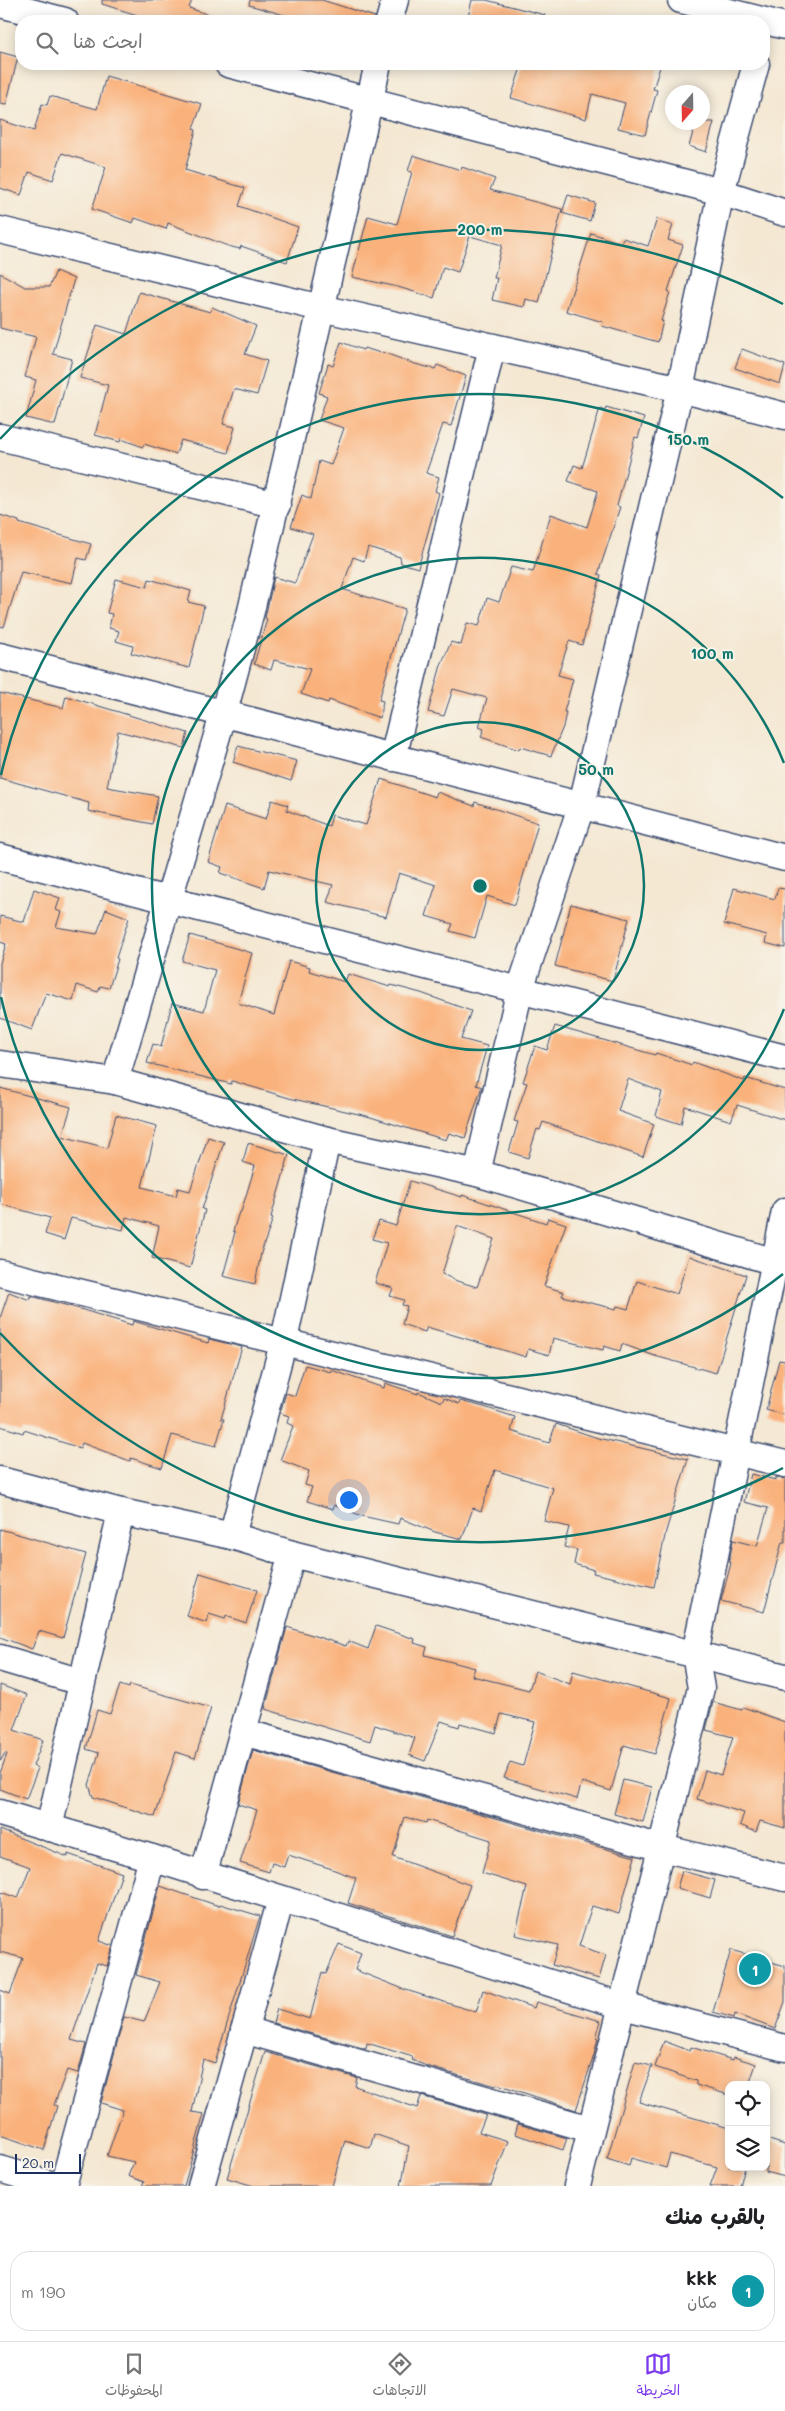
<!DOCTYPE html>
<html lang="ar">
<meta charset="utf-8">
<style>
body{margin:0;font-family:Mali,"Playpen Sans Arabic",sans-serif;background:#f2f2f2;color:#202124;direction:rtl}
.controls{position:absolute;right:15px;bottom:15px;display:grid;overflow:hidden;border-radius:10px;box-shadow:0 2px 12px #0003}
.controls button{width:45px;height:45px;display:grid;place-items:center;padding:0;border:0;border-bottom:1px solid #e0e0e0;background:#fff;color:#202124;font:25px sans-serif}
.compass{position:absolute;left:665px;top:85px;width:45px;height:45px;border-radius:50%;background:#fff;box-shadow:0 2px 12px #0003;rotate:200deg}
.scale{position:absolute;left:15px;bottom:12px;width:66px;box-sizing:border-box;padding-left:5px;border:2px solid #1b2f5e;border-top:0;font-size:14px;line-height:18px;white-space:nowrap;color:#1b2f5e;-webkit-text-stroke:4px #f7f3e8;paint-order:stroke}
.you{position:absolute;left:348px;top:1499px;width:18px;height:18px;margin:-12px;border:4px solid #fff;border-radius:50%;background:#1a73e8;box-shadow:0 0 0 8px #1a73e833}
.badge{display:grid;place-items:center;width:32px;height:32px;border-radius:50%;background:#7c3aed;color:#fff;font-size:16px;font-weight:700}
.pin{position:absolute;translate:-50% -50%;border:2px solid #fff;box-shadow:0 1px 5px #0006}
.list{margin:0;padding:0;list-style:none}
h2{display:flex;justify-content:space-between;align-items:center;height:65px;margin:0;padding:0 20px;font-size:21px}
h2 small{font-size:16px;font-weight:400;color:#757577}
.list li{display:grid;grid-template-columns:32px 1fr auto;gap:15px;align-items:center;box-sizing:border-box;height:80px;margin:0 10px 10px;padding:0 10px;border:1px solid #e0e0e0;border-radius:20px}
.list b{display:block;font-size:19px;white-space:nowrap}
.list p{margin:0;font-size:16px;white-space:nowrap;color:#757577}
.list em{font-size:16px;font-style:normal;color:#757577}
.icon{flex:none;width:28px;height:28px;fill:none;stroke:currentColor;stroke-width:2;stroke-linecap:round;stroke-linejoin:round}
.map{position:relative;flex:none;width:785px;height:2186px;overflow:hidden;direction:ltr}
.search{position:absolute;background:#fff;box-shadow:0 2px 12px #0003;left:15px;right:15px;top:15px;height:55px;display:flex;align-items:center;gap:12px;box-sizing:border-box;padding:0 18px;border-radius:20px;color:#757577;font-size:19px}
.sheet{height:155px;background:#fff}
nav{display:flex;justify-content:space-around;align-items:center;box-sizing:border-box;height:70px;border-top:1px solid #e0e0e0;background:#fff;font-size:14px;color:#757577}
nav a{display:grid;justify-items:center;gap:2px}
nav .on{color:#7c3aed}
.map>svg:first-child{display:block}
</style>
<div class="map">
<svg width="785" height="2186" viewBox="0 0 785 2186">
<rect width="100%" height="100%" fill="#f7f3e8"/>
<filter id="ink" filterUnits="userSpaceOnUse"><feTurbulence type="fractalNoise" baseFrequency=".02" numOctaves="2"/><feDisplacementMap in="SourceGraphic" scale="10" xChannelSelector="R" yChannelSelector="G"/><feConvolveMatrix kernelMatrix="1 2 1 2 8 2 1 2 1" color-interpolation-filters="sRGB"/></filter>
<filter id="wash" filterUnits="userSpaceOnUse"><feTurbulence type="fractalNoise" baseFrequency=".0096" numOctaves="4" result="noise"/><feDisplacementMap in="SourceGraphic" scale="20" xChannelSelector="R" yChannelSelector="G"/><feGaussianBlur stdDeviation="1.12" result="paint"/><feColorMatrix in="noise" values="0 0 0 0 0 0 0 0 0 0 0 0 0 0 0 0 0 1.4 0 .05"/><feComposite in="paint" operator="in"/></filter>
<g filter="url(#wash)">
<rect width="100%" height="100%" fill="#f4e8d3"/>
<g id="blocks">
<g fill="#fab27d" fill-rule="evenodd">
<path d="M102,0H192L189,8L221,19V21H156L102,4Z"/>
<path d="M250,0H322L375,17L374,21H282L284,15L249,5Z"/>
<path d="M472,0H486L545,15L544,21H467Z"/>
<path d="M0,52L18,57L6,105L0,104Z"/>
<path d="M522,64H661L653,89L657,90L645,135L618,128L625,103L592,94L586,119L511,98Z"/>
<path d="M106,76L202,104L193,129L196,130L185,170L245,188L239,206L298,227L287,262L241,246L240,249L228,246L168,223L166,229L135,218L133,223L92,209L106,167L62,153L53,180L29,172L21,195L0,188V120L34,131L42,104L47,105L50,96L97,109Z"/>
<path d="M696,122H714L706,152L689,146Z"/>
<path d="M413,155L461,170L462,167L495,179L490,190L562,209L539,303L526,299L524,307L492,300L497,278H494L502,245L470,236L458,272L443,267L434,298L398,287L352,277L368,216L397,224L412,172L408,171Z"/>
<path d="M568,195L595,203L590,221L562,213Z"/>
<path d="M657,219L673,225L668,240L683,245L668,291L670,292L661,321H663L658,342L602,326L603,322L566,311L591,233L621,243L623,238L648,246Z"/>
<path d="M56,271L74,279L53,354L72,359L55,425L26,418L36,380L25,377L36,337L0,328V273L25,287H49Z"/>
<path d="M139,292L210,312L212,307L256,326L245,354L267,361L257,395L234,389L223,424L235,427L228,453L181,440L176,454L144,444L143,447L121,439L120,442L95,435L108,385L80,378L97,325L126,334Z"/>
<path d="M341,342L363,350L364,348L381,353L382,352L415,364L435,369L437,365L466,376L451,426L443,424L426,473L439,477L435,491L439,493L418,568L401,563L400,557L368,547L364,561L353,557L342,589L405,609L379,700L383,701L380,718L329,700L328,703L301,694L310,669L274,660L271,670L254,664L267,619L265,618L274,577L295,583L313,534L291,527L302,495L311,499L319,461L331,465L344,428L319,420L327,396L319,393L328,364L333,366Z"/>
<path d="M742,349L785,365L780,384L735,368Z"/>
<path d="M606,407L644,418L638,438L635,437L617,506L620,507L598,574L601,575L582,645L569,641L558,675L573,679L564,712H566L563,727L551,756L520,747L519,750L481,737L484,729L479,727L487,698L453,689L444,716L428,712L441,665L451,642L461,645L467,623L479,626L487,598L499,602L511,567L533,572L551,514L587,527L598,491L568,481L574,465L582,468L600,408L605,410Z"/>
<path d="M0,515L19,521V523L91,544L86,560L78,558L72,583L21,572L4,627L0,626Z"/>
<path d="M116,579L147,587L149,579L191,591L188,602L204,606L189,668L131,653L133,646L116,641L119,631L109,628L112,614L107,613Z"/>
<path d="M0,693L63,708L66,696L188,733L184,748L118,731L107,787L158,796L152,824L88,811L89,803L0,778Z"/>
<path d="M238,746L297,761L291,781L233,762Z"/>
<path d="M381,779L435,797L437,792L474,806L475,802L538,823L515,905L487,896L475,938L450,931L453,924L426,916L436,885L399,873L386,917L327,902L333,885L269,870L264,888L220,873L222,867L208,862L225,806L266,819L272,800L288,805L286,810L329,826L332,815L366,825Z"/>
<path d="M734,888L775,899L778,888L785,889V948L765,943L767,935L724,924Z"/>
<path d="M34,889L60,898L56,910L61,912L56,927L97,934L106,909L129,918L116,958L118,959L109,988L100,986L98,992L77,985L73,1001L46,993L32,1030L0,1018V963L6,944L0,942V916L24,922Z"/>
<path d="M571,904L629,919L613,981L555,966Z"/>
<path d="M190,935L252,953L238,1003L274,1015L289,961L310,967L309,971L345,982L348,974L390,987L391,985L421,993L471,1011L461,1039L487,1046L476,1085L482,1087L481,1089L465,1138L449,1133L446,1140L367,1116L289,1098L232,1081L231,1084L147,1063L153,1044L161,1047L172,1003L204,1011L215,970L182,961Z"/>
<path d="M555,1026L655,1055L656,1053L692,1065L693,1062L744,1081L745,1078L785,1090V1120L737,1105L731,1121L685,1106L681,1124L656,1116L662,1092L628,1079L618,1111L654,1124L643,1157L543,1122L540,1130L537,1129L528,1158L509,1152L518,1122L514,1121L527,1083L523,1082L535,1046L547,1050Z"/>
<path d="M0,1088L71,1107L62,1136L107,1148L116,1115L157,1126L142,1187L176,1196L178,1188L190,1191L208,1137L224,1142L202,1209L205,1210L190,1268L152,1258L159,1226L126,1217L123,1230L71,1218L64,1240L45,1234L50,1218L0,1204Z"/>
<path d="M248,1143L289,1155L271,1217L273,1218L261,1253L255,1284L223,1276L235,1232L233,1231L239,1212H241L255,1166L243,1162Z"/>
<path d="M410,1181L462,1197V1195L546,1223L548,1218L566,1224L544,1286L564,1292L562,1296L616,1309L617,1306L628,1309L637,1281L677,1294L689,1256L746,1275L716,1373L655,1356L622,1344L620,1351L604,1346L603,1350L553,1338L549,1355L528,1349L526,1357L427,1327L425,1332L402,1324L407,1306L402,1305L404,1300L390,1296L393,1288L375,1283L387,1243L372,1239L379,1221L396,1226ZM457,1226L494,1239L477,1287L457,1281L442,1274Z"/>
<path d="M9,1292L30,1300L31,1296L80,1309L132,1325L133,1321L208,1343L209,1339L242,1347L221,1419H224L216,1446L172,1435L162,1468L131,1458L130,1461L82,1443L80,1448L24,1430L23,1433L0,1426V1318Z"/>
<path d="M779,1360L785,1361V1415L766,1410Z"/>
<path d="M305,1365L331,1372V1370L384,1388L385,1383L418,1394V1392L442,1402L444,1398L459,1404L460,1401L484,1407L515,1417L511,1431L549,1443L556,1424L598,1438L688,1459L666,1531L654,1587L593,1573L594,1570L574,1564L577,1550L564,1547L569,1527L544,1521L553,1488L495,1470L481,1511L473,1508L462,1539L435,1532L400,1518L398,1524L362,1516L334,1505L333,1509L307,1501L312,1487L305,1485L309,1471L280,1460L293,1426L287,1423L289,1416L280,1413L286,1393L295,1396Z"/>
<path d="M751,1474L776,1480V1477L785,1479V1542H782L764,1612L721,1601L731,1563L729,1562L733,1540L757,1546L768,1508L744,1502Z"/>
<path d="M0,1529L86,1554L63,1638L39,1631L32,1649L0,1637Z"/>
<path d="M200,1573L257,1590L246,1623L226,1616L225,1619L209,1614L207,1623L187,1616Z"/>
<path d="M376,1626L415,1639L414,1643L427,1647L425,1655L475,1668L472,1676L529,1690L535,1671L570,1684L573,1671L671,1698L655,1754L624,1745L611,1791L582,1782L577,1799L504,1778L510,1762L523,1766L535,1722L501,1714L496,1733L460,1723L459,1727L441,1721L425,1761L409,1755L415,1738L375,1725L370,1741L265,1709L287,1627L346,1646L348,1641L368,1649Z"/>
<path d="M0,1685L27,1695L14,1730L43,1740L33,1766L38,1768L26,1799L0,1789V1773L7,1754L5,1753L0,1762Z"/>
<path d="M120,1685L129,1688L130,1685L211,1708L195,1758L176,1752L155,1817L93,1797L89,1785L99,1753L86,1749L97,1710L110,1714Z"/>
<path d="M713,1702L742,1710L743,1707L785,1722V1828L760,1821L756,1832L740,1825L744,1813L697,1799L705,1770L721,1775L733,1737L706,1730Z"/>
<path d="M253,1750L635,1857L619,1914L592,1906L579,1946L606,1955L599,1979L552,1965L558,1945L515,1935L527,1887L482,1873L491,1840L427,1820L426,1823L405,1817L393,1857L470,1885L452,1936L348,1903L356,1878L329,1868L288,1855L284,1867L272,1863L269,1872L240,1863L257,1810L238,1804Z"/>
<path d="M623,1780L652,1787L643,1822L614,1814Z"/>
<path d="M0,1830L68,1857V1854L122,1873L99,1941L113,1946L107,1966L97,1963L71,2040L86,2044L78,2073L67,2070L54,2105L57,2106L44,2150L0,2135V1990L10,1994L23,1958L0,1952V1892L18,1898L30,1867L0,1856Z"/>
<path d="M682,1871L715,1880L710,1898L677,1888Z"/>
<path d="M160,1886L219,1906L220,1904L260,1916L215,2063L203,2059L192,2112L204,2114L184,2186H142L144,2182L128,2176L134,2162L107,2156L123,2110L101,2103L124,2017L144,2022L160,1982L136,1975Z"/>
<path d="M339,1944L361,1953L355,1970L406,1990L476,2012L483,1990L534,2008L536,2002L601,2021L596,2037L598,2038L594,2055L576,2110L497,2084L496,2086L429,2067L412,2060L413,2057L367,2043L366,2049L273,2023L277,2009L310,2019L322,1972L326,1974Z"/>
<path d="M731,1950L785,1966V2002L775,2029L735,2014L734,2018L713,2012Z"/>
<path d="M664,2041L690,2051L691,2047L733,2060L734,2057L756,2064L749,2085H729V2095L696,2085V2081L655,2067Z"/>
<path d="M265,2052L357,2078L355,2086L417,2108L421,2096L486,2115L479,2132L508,2141L491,2186H401L409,2146L374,2134L370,2148L345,2140L332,2186H254L227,2178Z"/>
<path d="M635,2062L652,2066L639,2102L729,2128V2167H745L740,2186H710L717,2167L670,2154L666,2168L631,2158L629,2166L607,2159Z"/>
<path d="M518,2124L567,2138L563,2150L515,2134Z"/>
<path d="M766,2139L785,2145V2177L766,2172Z"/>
</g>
</g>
</g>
<g filter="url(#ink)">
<use href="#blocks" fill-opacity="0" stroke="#3c4b70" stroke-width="1"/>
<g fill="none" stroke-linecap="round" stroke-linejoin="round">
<defs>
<g id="minor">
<path d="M681,0L785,26"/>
<path d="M0,4L65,21"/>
<path d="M389,21L395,0"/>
<path d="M228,64L721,192L785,213"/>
<path d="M0,230L321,308L680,389L785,416"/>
<path d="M0,437L277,505"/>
<path d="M0,656L785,858"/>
<path d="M393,758L492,347"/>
<path d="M0,857L785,1058"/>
<path d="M0,1064L115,1081L327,1140L477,1173L785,1265"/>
<path d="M115,1081L224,712L251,611L378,64"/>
<path d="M477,1173L520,989L582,804L680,389L721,192L756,64"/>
<path d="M0,1273L785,1464"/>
<path d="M0,1480L121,1512L232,1536L292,1554L785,1677"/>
<path d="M232,1536L284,1340L327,1140"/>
<path d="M0,1658L81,1682"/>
<path d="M243,1732L662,1848L785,1878"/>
<path d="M0,1813L152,1858L623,2006L785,2048"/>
<path d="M49,1828L121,1512"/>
<path d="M203,1876L292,1554"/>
<path d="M244,2030L590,2129"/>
<path d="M0,2169L56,2186"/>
<path d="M63,2186L152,1858"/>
<path d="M201,2186L281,1899"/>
<path d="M577,2186L701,1688L695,1654L785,1211"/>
</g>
</defs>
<use href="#minor" stroke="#3c4b70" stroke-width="29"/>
<use href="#minor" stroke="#fff" stroke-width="26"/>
</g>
</g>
<g fill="none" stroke="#0f766e" stroke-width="2.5">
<circle cx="480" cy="886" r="164"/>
<path d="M784 1009A328 328 0 1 1 784 763"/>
<path d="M783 1274A492 492 0 0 1 1 997M1 775A492 492 0 0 1 783 498"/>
<path d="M783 1468A656 656 0 0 1 0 1333M0 439A656 656 0 0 1 783 304"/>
</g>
<circle cx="480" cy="886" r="8" fill="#0f766e" stroke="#f7f3e8" stroke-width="2.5"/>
<g font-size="15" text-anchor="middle" font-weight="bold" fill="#0f766e" stroke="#f7f3e8" stroke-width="4" stroke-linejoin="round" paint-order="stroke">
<text x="480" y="235">200 m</text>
<text x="688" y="445">150 m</text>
<text x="712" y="659">100 m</text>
<text x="596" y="775">50 m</text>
</g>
</svg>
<div class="controls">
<button><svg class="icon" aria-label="locate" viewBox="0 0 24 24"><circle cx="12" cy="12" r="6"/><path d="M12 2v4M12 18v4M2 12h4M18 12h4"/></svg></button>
<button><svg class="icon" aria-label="layers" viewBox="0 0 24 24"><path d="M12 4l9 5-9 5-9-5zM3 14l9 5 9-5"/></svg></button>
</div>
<svg class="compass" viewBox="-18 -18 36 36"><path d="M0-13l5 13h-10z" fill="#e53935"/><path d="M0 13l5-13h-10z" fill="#757577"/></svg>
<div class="scale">20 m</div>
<div class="you"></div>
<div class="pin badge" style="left:755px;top:1969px;background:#0f9aa8">1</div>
<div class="search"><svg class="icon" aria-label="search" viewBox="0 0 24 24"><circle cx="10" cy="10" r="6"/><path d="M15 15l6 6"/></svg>ابحث هنا</div>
</div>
<section class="sheet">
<h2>بالقرب منك<small></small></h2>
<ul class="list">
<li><span class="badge" style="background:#0f9aa8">1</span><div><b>kkk</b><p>مكان</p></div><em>190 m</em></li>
</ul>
</section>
<nav>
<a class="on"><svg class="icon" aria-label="map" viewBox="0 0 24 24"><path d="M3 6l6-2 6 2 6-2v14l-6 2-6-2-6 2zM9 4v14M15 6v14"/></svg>الخريطة</a>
<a><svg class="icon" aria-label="directions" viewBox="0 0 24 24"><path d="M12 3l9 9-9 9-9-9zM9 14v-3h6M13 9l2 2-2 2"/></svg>الاتجاهات</a>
<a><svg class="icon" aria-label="saved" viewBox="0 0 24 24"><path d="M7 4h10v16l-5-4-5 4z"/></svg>المحفوظات</a>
</nav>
